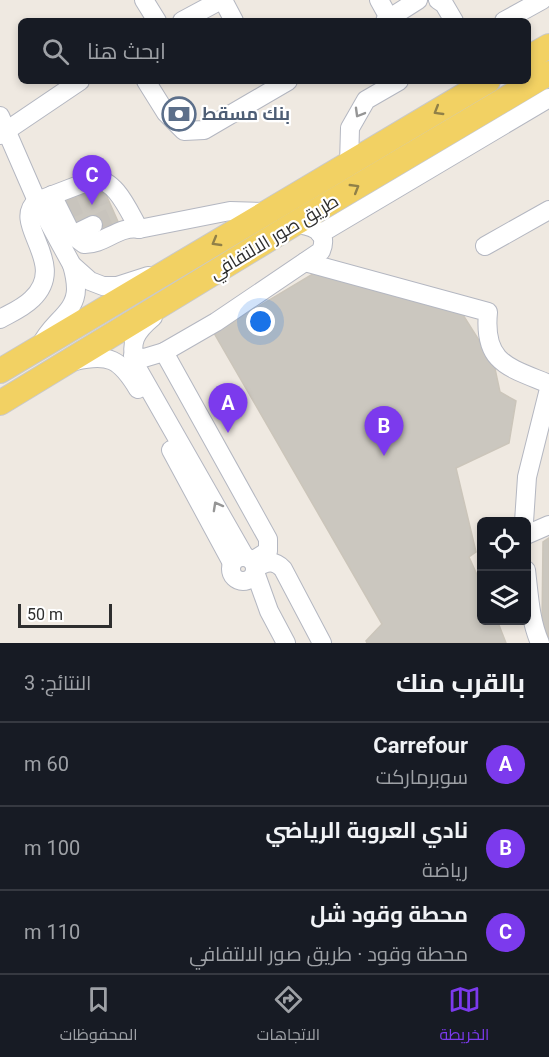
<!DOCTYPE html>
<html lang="ar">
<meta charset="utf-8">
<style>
body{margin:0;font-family:Roboto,Cairo,sans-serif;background:#20242c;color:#f1f3f6;direction:rtl}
.controls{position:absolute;right:18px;bottom:18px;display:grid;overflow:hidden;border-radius:9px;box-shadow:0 3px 9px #0003}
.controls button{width:54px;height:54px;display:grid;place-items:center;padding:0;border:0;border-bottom:2px solid #363941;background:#171b24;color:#f1f3f6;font:30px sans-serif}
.scale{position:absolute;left:18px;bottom:15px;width:94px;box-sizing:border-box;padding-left:6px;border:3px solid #2e2e2e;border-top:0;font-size:16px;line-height:21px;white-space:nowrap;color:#2e2e2e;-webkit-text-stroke:4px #fff;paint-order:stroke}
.you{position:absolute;left:261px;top:322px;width:21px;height:21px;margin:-15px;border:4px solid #fff;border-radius:50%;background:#1a73e8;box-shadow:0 0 0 9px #1a73e833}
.badge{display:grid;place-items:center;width:39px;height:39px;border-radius:50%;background:#7c3aed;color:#fff;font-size:20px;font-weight:700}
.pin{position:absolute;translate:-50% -50px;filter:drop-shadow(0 2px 3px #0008)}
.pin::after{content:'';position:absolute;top:32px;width:21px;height:18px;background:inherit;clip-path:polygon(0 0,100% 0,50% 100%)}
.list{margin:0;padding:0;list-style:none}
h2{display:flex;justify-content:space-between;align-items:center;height:78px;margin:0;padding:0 24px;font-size:26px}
h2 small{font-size:20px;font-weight:400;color:#9ea1a6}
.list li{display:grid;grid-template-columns:39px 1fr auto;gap:18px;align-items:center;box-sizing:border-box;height:84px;padding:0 24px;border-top:2px solid #363941}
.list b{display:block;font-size:22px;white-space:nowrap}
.list p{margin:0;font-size:20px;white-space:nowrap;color:#9ea1a6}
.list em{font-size:20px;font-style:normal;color:#9ea1a6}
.icon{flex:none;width:33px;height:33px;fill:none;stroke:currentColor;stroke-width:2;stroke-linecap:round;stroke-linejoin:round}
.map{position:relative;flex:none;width:549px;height:643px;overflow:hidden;direction:ltr}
.search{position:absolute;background:#171b24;box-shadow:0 3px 9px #0003;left:18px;right:18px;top:18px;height:66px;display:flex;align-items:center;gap:15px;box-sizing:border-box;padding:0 21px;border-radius:9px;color:#9ea1a6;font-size:22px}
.sheet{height:330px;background:#171b24}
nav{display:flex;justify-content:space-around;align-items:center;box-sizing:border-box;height:84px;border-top:2px solid #363941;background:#171b24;font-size:16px;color:#9ea1a6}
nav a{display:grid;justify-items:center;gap:3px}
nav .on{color:#7c3aed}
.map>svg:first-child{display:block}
</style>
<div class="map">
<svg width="549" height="643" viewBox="0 0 549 643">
<rect width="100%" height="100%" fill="#efe9e1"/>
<g fill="#cbc7bf" stroke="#cbc5ba" stroke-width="1.5">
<path d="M100,181L120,226L98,236L70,228L58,200Z"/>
<path d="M316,272L458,307L494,364L500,392L516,401L509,443L456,468L476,552L469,557L482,586V620H497L506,643H367L366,641L382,624L214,333Z"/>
<path d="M549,538V638L542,627L543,542Z"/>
</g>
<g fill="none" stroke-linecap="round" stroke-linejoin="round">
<g stroke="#c8c4bd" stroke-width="18" stroke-dasharray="18 9" stroke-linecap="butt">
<path d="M63,212L106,194"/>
<path d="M93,225L115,215"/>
</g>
<defs>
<g id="minor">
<path d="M144,0L157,21"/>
<path d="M223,0L234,21"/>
<path d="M379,0L389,18"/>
<path d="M438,0L444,4L454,21"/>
<path d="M182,21L221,0"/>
<path d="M385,21L418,0"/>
<path d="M504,21L542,0"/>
<path d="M146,81L166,113L184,131L204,130L288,81"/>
<path d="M0,116L37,201L72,265L90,281L103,286H117L148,276"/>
<path d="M0,135L80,81"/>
<path d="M349,164L350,128L366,100L399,81"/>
<path d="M52,195L72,235L84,244C104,245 119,225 139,229L230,211L267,212"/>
<path d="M320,234L549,98"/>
<path d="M62,240L93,225"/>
<path d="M485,246L549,210"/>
<path d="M305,262L488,312C483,363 508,367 549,384"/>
<path d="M153,317C135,332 129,342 136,366L245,557"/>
<path d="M0,319C11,313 23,308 32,299C70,263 9,223 37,201L92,180C115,176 129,212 139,229"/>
<path d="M41,345C50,323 76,313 76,289C76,281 74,272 72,265"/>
<path d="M164,352L268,539V551L252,561"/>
<path d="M133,356L144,358L164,352L216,322L321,251C330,230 309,225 294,224"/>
<path d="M75,361C109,353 120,359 138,389"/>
<path d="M171,450L232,563"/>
<path d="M524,522L527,477L549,389"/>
<path d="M526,535L549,525"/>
<circle cx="243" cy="569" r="12"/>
<path d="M255,568C266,562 274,559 283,569L322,643"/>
<path d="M526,570C529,595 530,620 540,643"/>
<path d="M255,572L269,611L286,643"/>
</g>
<g id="major">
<path d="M528,58L549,46"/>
<path d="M0,371L488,81"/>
<path d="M0,403L294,224L549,73"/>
</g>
</defs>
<use href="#minor" stroke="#b4b7c1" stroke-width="20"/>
<use href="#major" stroke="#c9c9c9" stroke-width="26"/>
<use href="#minor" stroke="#fff" stroke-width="18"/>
<use href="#major" stroke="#f2d163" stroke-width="24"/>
</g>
<defs><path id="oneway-chevron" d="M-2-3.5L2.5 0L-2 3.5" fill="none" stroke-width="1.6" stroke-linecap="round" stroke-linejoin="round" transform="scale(1.5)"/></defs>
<g stroke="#908048">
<use href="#oneway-chevron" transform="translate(438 111) rotate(149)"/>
<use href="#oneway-chevron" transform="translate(355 188) rotate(-31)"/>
<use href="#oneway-chevron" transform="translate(216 242) rotate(150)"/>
</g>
<g stroke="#969696">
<use href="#oneway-chevron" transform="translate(359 113) rotate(120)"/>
<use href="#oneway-chevron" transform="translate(217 506) rotate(-119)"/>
</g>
<defs>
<symbol id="bank-ring" viewBox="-11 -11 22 22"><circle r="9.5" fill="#fff" stroke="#5c6f8a" stroke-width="1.5"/><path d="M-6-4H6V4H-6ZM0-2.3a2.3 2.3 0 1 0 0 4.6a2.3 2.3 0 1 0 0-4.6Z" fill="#5c6f8a"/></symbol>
</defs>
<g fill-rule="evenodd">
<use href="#bank-ring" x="160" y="95" width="38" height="38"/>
</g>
<g text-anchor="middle" stroke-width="4.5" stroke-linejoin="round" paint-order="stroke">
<g font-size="18" font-weight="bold" fill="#4e5e75" stroke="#fff" text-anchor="start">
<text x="202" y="120">بنك مسقط</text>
</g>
<g font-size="18" fill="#2e2e2e" stroke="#fff">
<text transform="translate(274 237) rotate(-31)" y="6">طريق صور الالتفافي</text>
</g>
</g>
</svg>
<div class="controls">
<button><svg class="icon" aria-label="locate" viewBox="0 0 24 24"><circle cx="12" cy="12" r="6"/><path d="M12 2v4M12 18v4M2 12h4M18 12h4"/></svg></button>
<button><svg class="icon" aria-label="layers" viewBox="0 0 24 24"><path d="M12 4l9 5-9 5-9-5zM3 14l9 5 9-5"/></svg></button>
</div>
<div class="scale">50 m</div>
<div class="you"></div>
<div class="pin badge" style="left:228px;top:433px">A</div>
<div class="pin badge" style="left:384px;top:456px">B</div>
<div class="pin badge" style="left:92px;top:205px">C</div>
<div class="search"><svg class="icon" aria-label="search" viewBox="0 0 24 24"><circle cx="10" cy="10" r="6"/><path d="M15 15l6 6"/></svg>ابحث هنا</div>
</div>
<section class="sheet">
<h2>بالقرب منك<small>النتائج: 3</small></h2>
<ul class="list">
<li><span class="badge">A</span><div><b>Carrefour</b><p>سوبرماركت</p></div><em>60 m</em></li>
<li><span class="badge">B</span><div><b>نادي العروبة الرياضي</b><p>رياضة</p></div><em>100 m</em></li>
<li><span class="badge">C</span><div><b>محطة وقود شل</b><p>محطة وقود · طريق صور الالتفافي</p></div><em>110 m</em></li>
</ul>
</section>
<nav>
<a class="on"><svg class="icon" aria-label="map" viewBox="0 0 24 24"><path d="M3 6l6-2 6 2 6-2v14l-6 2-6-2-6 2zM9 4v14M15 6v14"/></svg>الخريطة</a>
<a><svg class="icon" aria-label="directions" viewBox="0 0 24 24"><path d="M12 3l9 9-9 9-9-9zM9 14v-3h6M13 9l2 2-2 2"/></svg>الاتجاهات</a>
<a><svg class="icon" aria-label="saved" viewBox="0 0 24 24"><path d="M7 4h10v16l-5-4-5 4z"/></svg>المحفوظات</a>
</nav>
